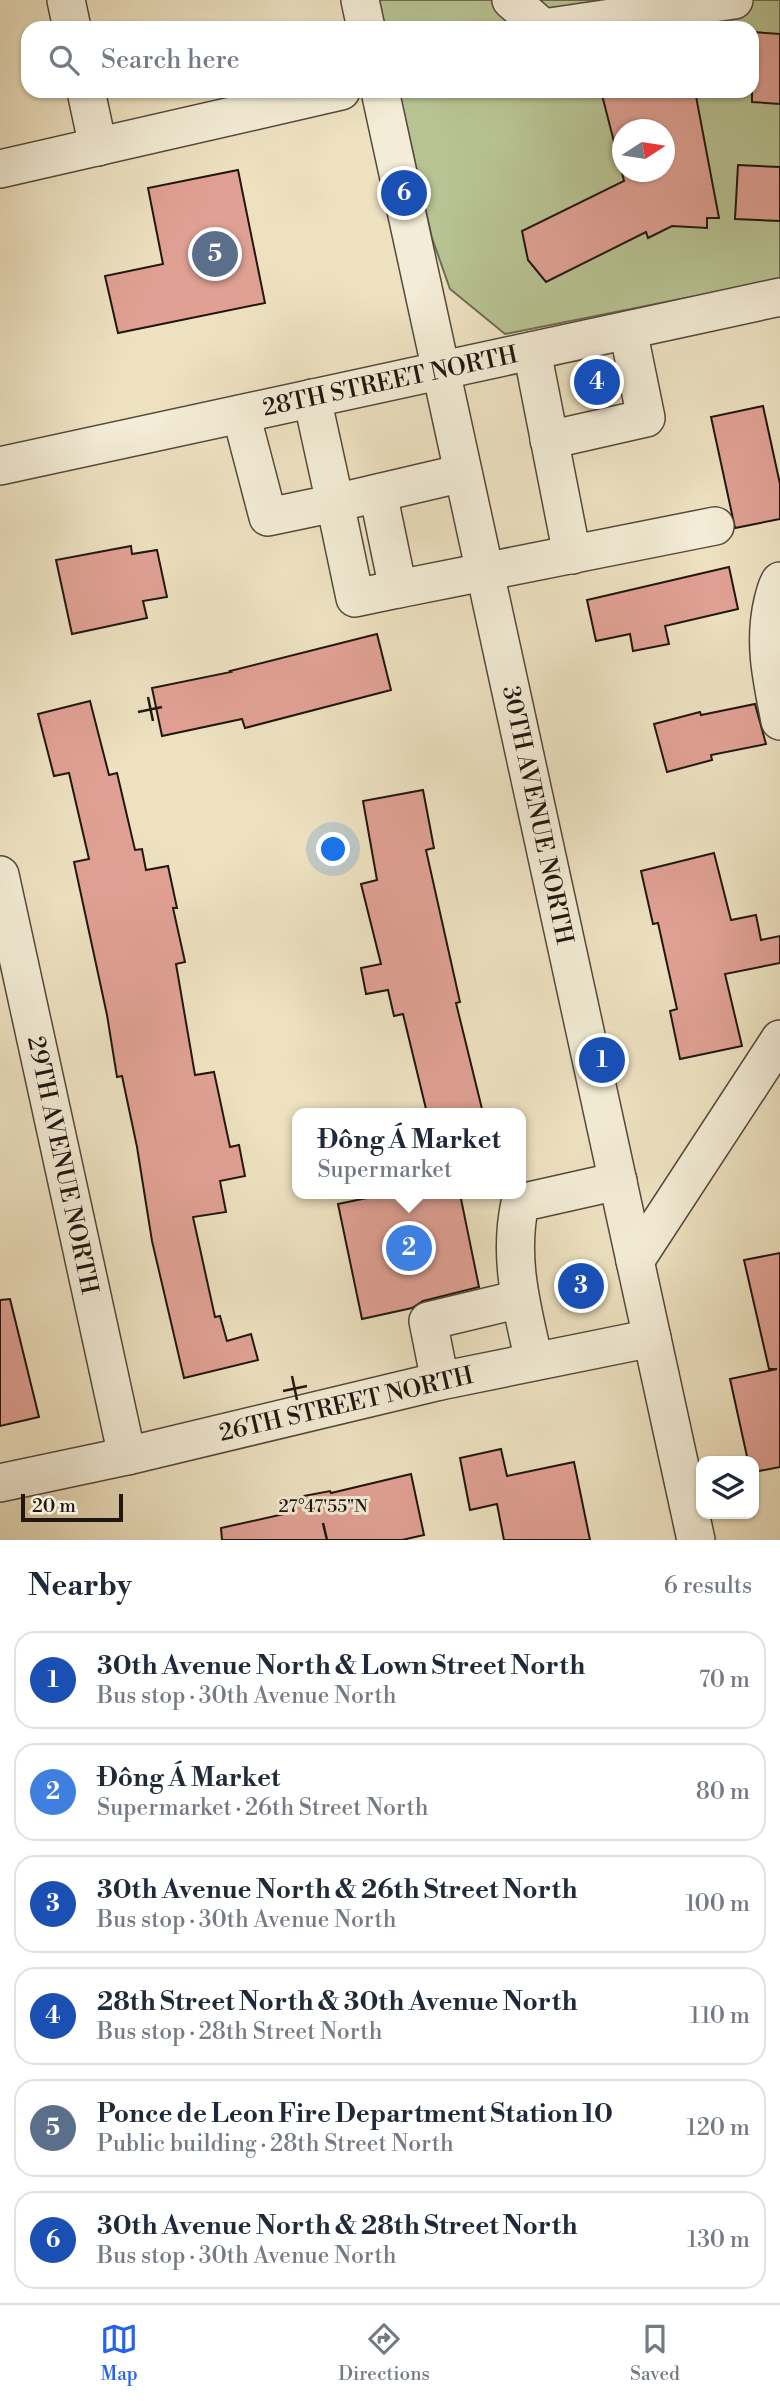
<!DOCTYPE html>
<meta charset="utf-8">
<style>
body{margin:0;font-family:"Libre Bodoni",serif;background:#f2f2f3;color:#1f2937}
.controls{position:absolute;right:21px;bottom:21px;display:grid;overflow:hidden;border-radius:14px;box-shadow:0 2px 5px #0004}
.controls button{width:63px;height:63px;display:grid;place-items:center;padding:0;border:0;border-bottom:2px solid #e0e1e3;background:#fff;color:#1f2937;font:35px sans-serif}
.compass{position:absolute;left:612px;top:119px;width:63px;height:63px;border-radius:50%;background:#fff;box-shadow:0 2px 5px #0004;rotate:78deg}
.scale{position:absolute;left:21px;bottom:18px;width:102px;box-sizing:border-box;padding-left:7px;border:4px solid #211610;border-top:0;font-size:19px;line-height:24px;white-space:nowrap;color:#211610;-webkit-text-stroke:5px #f3ecd6;paint-order:stroke}
.you{position:absolute;left:334px;top:850px;width:24px;height:24px;margin:-18px;border:5px solid #fff;border-radius:50%;background:#1a73e8;box-shadow:0 0 0 10px #1a73e833}
.badge{display:grid;place-items:center;width:46px;height:46px;border-radius:50%;background:#2563eb;color:#fff;font-size:23px;font-weight:700}
.pin{position:absolute;translate:-50% -50%;border:4px solid #fff;box-shadow:0 2px 7px #0006}
.popup{position:absolute;left:292px;top:1108px;width:234px;height:91px;box-sizing:border-box;display:grid;place-content:center;border-radius:14px;background:#fff;filter:drop-shadow(0 2px 5px #0005);font-size:23px;white-space:nowrap;color:#747a83}
.popup b{font-size:26px;color:#1f2937}
.popup::after{content:'';position:absolute;left:50%;top:100%;margin-left:-14px;border:14px solid transparent;border-top-color:#fff}
.list{margin:0;padding:0;list-style:none}
h2{display:flex;justify-content:space-between;align-items:center;height:91px;margin:0;padding:0 28px;font-size:30px}
h2 small{font-size:23px;font-weight:400;color:#747a83}
.list li{display:grid;grid-template-columns:46px 1fr auto;gap:21px;align-items:center;box-sizing:border-box;height:98px;margin:0 14px 14px;padding:0 14px;border:2px solid #e0e1e3;border-radius:21px}
.list b{display:block;font-size:26px;white-space:nowrap}
.list p{margin:0;font-size:23px;white-space:nowrap;color:#747a83}
.list em{font-size:23px;font-style:normal;color:#747a83}
.icon{flex:none;width:38px;height:38px;fill:none;stroke:currentColor;stroke-width:2;stroke-linecap:round;stroke-linejoin:round}
.map{position:relative;flex:none;width:780px;height:1540px;overflow:hidden}
.search{position:absolute;background:#fff;box-shadow:0 2px 5px #0004;left:21px;right:21px;top:21px;height:77px;display:flex;align-items:center;gap:18px;box-sizing:border-box;padding:0 24px;border-radius:21px;color:#747a83;font-size:26px}
.sheet{height:763px;background:#fff}
nav{display:flex;justify-content:space-around;align-items:center;box-sizing:border-box;height:98px;border-top:2px solid #e0e1e3;background:#fff;font-size:19px;color:#747a83}
nav a{display:grid;justify-items:center;gap:4px}
nav .on{color:#2563eb}
.map>svg:first-child{display:block}
</style>
<div class="map">
<svg width="780" height="1540" viewBox="0 0 780 1540">
<rect width="100%" height="100%" fill="#ede1c0"/>
<filter id="stains"><feTurbulence type="fractalNoise" baseFrequency=".00286" numOctaves="4"/><feColorMatrix values="0 0 0 0 .2 0 0 0 0 .09 0 0 0 0 .02 0 0 0 .5 -.17"/></filter>
<radialGradient id="worn" r=".72"><stop offset=".6" stop-color="#630" stop-opacity="0"/><stop offset="1" stop-color="#630" stop-opacity=".3"/></radialGradient>
<path fill="#b8c393" stroke="#6c6c52" stroke-width="2" fill-rule="evenodd" d="M379,0H780V279L505,334L450,289L432,238L399,91H752V28H385ZM622,130H664V172H622Z"/>
<g fill="#e0a194" stroke="#211610" stroke-width="2" fill-rule="evenodd">
<path d="M752,32L780,34V104L752,102Z"/>
<path d="M601,91H695L719,218H707V228L672,226L648,238L646,232L546,282L528,260L522,231L624,181ZM622,130H664V172H622Z"/>
<path d="M738,165L780,167V221L735,219Z"/>
<path d="M238,170L265,303L118,333L105,276L163,264L148,188Z"/>
<path d="M763,406L780,484V519L735,528L711,417Z"/>
<path d="M131,546L132,554L157,550L167,597L143,601L147,618L72,634L56,560Z"/>
<path d="M729,567L738,609L665,626L669,644L633,651L630,634L596,641L587,600Z"/>
<path d="M377,634L391,690L245,728L242,719L162,736L152,688L231,672L230,671Z"/>
<path d="M90,701L109,775L117,773L135,850L142,849L146,870L168,866L177,908H173L185,962L176,964L195,1075L214,1072L230,1147L239,1145L245,1176L220,1181L226,1212L193,1217L215,1317L220,1316L227,1341L251,1334L258,1360L184,1378L152,1241L137,1147L122,1076L117,1077L107,1015L74,862L89,859L69,773L54,776L38,714Z"/>
<path d="M755,704L766,744L711,755L712,760L667,772L654,724L700,712L701,715Z"/>
<path d="M423,790L434,848L426,850L460,1002L456,1003L483,1113H427L403,1014L394,1016L388,990L366,994L361,968L381,964L361,884L377,880L363,801Z"/>
<path d="M714,853L731,920L756,915L761,940L780,936V963L725,974L742,1046L680,1059L670,1011L677,1009L658,923L653,924L641,871Z"/>
<path d="M386,1194H460L479,1287L423,1301L412,1308L362,1319L338,1204Z"/>
<path d="M780,1253V1467L754,1472V1461H748L730,1379L777,1369H769L744,1260Z"/>
<path d="M10,1299L39,1417L0,1426V1300Z"/>
<path d="M501,1449L507,1476L574,1462L590,1540H504L497,1504L470,1510L460,1458Z"/>
<path d="M411,1474L424,1535L402,1540H222L221,1528L284,1514L283,1507L299,1504L298,1497L330,1491L331,1493Z"/>
</g>
<g fill="none" stroke-linecap="round" stroke-linejoin="round">
<defs>
<g id="minor">
<path d="M66,0L72,28"/>
<path d="M360,0L366,28"/>
<path d="M511,0L543,28L734,0"/>
<path d="M86,91L98,147"/>
<path d="M380,91L696,1540"/>
<path d="M0,169L341,91"/>
<path d="M532,351L572,555"/>
<path d="M241,414L268,517L335,503L312,398"/>
<path d="M549,440L646,418L628,330"/>
<path d="M0,466L780,297"/>
<path d="M378,493L398,589L715,526"/>
<path d="M780,581C776,587 775,594 773,601C763,643 772,680 780,721"/>
<path d="M398,589L355,598L335,503L463,473"/>
<path d="M0,875L127,1456"/>
<path d="M635,1261L780,1039"/>
<path d="M534,1361C522,1307 508,1259 520,1203L618,1181"/>
<path d="M440,1381L428,1321L520,1299"/>
<path d="M0,1483L127,1456L440,1381L652,1338"/>
</g>
</defs>
<use href="#minor" stroke="#54493c" stroke-width="40"/>
<use href="#minor" stroke="#f3ecd6" stroke-width="37"/>
</g>
<path fill="none" stroke="#211610" stroke-width="2.5" d="M148,697L153,721M138,712L162,707M292,1376L297,1400M283,1391L307,1386M323,1523L327,1540"/>
<g text-anchor="middle" stroke-width="6" stroke-linejoin="round" paint-order="stroke">
<g font-size="24" fill="#211610" stroke="#f3ecd6">
<text transform="translate(390 381) rotate(-12)" y="8">28TH STREET NORTH</text>
<text transform="translate(538 815) rotate(78)" y="8">30TH AVENUE NORTH</text>
<text transform="translate(63 1165) rotate(78)" y="8">29TH AVENUE NORTH</text>
<text transform="translate(346 1404) rotate(-13)" y="8">26TH STREET NORTH</text>
</g>
</g>
<g font-size="18" text-anchor="middle" fill="#211610" stroke="#f3ecd6" stroke-width="6" stroke-linejoin="round" paint-order="stroke">
<text x="323" y="1512">27°47'55"N</text>
</g>
<rect width="100%" height="100%" filter="url(#stains)"/>
<rect width="100%" height="100%" fill="url(#worn)"/>
</svg>
<div class="controls">
<button><svg class="icon" aria-label="layers" viewBox="0 0 24 24"><path d="M12 4l9 5-9 5-9-5zM3 14l9 5 9-5"/></svg></button>
</div>
<svg class="compass" viewBox="-18 -18 36 36"><path d="M0-13l5 13h-10z" fill="#e53935"/><path d="M0 13l5-13h-10z" fill="#747a83"/></svg>
<div class="scale">20 m</div>
<div class="you"></div>
<div class="pin badge" style="left:602px;top:1060px;background:#1a4fb4">1</div>
<div class="pin badge" style="left:409px;top:1248px;background:#3f7fe0">2</div>
<div class="popup"><b>Đông Á Market</b>Supermarket</div>
<div class="pin badge" style="left:581px;top:1286px;background:#1a4fb4">3</div>
<div class="pin badge" style="left:597px;top:382px;background:#1a4fb4">4</div>
<div class="pin badge" style="left:215px;top:254px;background:#5c6f8a">5</div>
<div class="pin badge" style="left:404px;top:193px;background:#1a4fb4">6</div>
<div class="search"><svg class="icon" aria-label="search" viewBox="0 0 24 24"><circle cx="10" cy="10" r="6"/><path d="M15 15l6 6"/></svg>Search here</div>
</div>
<section class="sheet">
<h2>Nearby<small>6 results</small></h2>
<ul class="list">
<li><span class="badge" style="background:#1a4fb4">1</span><div><b>30th Avenue North &amp; Lown Street North</b><p>Bus stop · 30th Avenue North</p></div><em>70 m</em></li>
<li><span class="badge" style="background:#3f7fe0">2</span><div><b>Đông Á Market</b><p>Supermarket · 26th Street North</p></div><em>80 m</em></li>
<li><span class="badge" style="background:#1a4fb4">3</span><div><b>30th Avenue North &amp; 26th Street North</b><p>Bus stop · 30th Avenue North</p></div><em>100 m</em></li>
<li><span class="badge" style="background:#1a4fb4">4</span><div><b>28th Street North &amp; 30th Avenue North</b><p>Bus stop · 28th Street North</p></div><em>110 m</em></li>
<li><span class="badge" style="background:#5c6f8a">5</span><div><b>Ponce de Leon Fire Department Station 10</b><p>Public building · 28th Street North</p></div><em>120 m</em></li>
<li><span class="badge" style="background:#1a4fb4">6</span><div><b>30th Avenue North &amp; 28th Street North</b><p>Bus stop · 30th Avenue North</p></div><em>130 m</em></li>
</ul>
</section>
<nav>
<a class="on"><svg class="icon" aria-label="map" viewBox="0 0 24 24"><path d="M3 6l6-2 6 2 6-2v14l-6 2-6-2-6 2zM9 4v14M15 6v14"/></svg>Map</a>
<a><svg class="icon" aria-label="directions" viewBox="0 0 24 24"><path d="M12 3l9 9-9 9-9-9zM9 14v-3h6M13 9l2 2-2 2"/></svg>Directions</a>
<a><svg class="icon" aria-label="saved" viewBox="0 0 24 24"><path d="M7 4h10v16l-5-4-5 4z"/></svg>Saved</a>
</nav>
